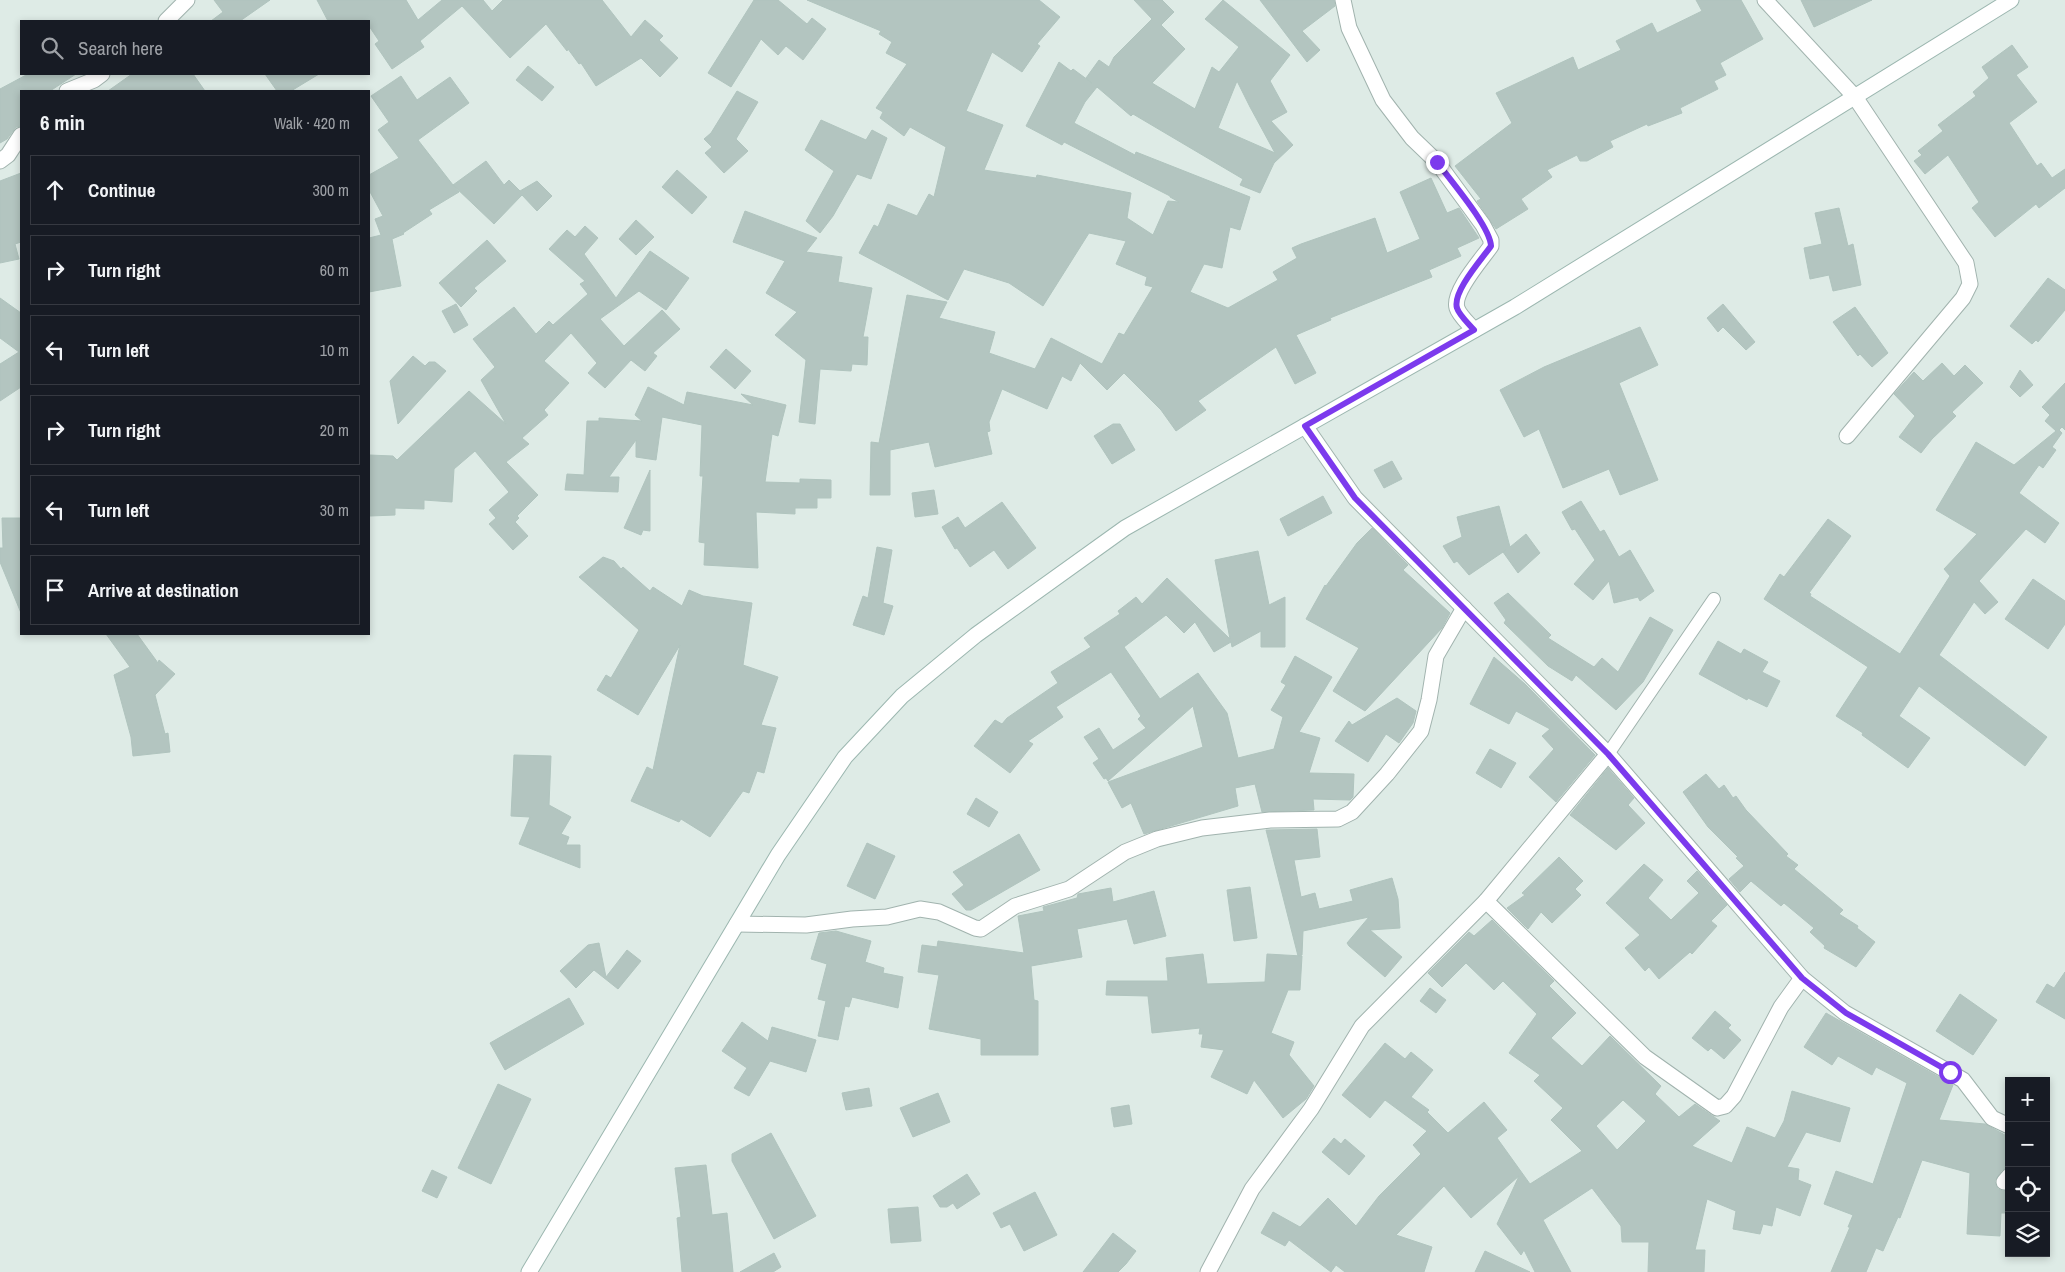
<!DOCTYPE html>
<meta charset="utf-8">
<style>
body{margin:0;font-family:"Archivo Narrow",sans-serif;background:#20242c;color:#f1f3f6}
.controls{position:absolute;right:15px;bottom:15px;display:grid;overflow:hidden;border-radius:0px;box-shadow:0 2px 8px #0003}
.controls button{width:45px;height:45px;display:grid;place-items:center;padding:0;border:0;border-bottom:1px solid #363941;background:#171b24;color:#f1f3f6;font:25px sans-serif}
.stop{position:absolute;width:15px;height:15px;margin:-11px;border:4px solid #7c3aed;border-radius:50%;background:#fff}
.stop.end{background:#7c3aed;border-color:#fff;box-shadow:0 1px 5px #0008}
.list{margin:0;padding:0;list-style:none}
h2{display:flex;justify-content:space-between;align-items:center;height:65px;margin:0;padding:0 20px;font-size:21px}
h2 small{font-size:16px;font-weight:400;color:#9ea1a6}
.list li{display:grid;grid-template-columns:32px 1fr auto;gap:15px;align-items:center;box-sizing:border-box;height:70px;margin:0 10px 10px;padding:0 10px;border:1px solid #363941;border-radius:0px}
.list b{display:block;font-size:19px;white-space:nowrap}
.list em{font-size:16px;font-style:normal;color:#9ea1a6}
.icon{flex:none;width:28px;height:28px;fill:none;stroke:currentColor;stroke-width:2;stroke-linecap:round;stroke-linejoin:round}
.map{position:relative;flex:none;width:2065px;height:1272px;overflow:hidden}
.search{position:absolute;background:#171b24;box-shadow:0 2px 8px #0003;left:20px;top:20px;width:350px;height:55px;display:flex;align-items:center;gap:12px;box-sizing:border-box;padding:0 18px;border-radius:0px;color:#9ea1a6;font-size:19px}
.panel{position:absolute;background:#171b24;box-shadow:0 2px 8px #0003;left:20px;top:90px;width:350px;height:545px;border-radius:0px}
.map>svg:first-child{display:block}
</style>
<div class="map">
<svg width="2065" height="1272" viewBox="0 0 2065 1272">
<rect width="100%" height="100%" fill="#deebe6"/>
<g fill="#b3c5c0" stroke="#b0c4be" fill-rule="evenodd">
<path d="M214,0H270L240,21H211L223,12Z"/>
<path d="M317,0H406L418,20L442,0H483L492,11L503,0H602L631,37L645,20L663,36L659,40L678,58L660,77L641,58L596,86L581,63L579,64L568,49L567,51L546,24L510,58L462,6L420,41L424,47L392,69L375,44L379,41L369,26V21H328Z"/>
<path d="M754,0H778L807,24L812,18L826,29L803,60L786,46L778,55L761,39L731,87L708,73Z"/>
<path d="M807,0H1039L1060,17L1037,44L1040,46L1022,72L992,52L966,111L1003,125L984,170L1036,178L1037,175L1131,193L1127,218L1153,235L1168,201L1179,202L1170,197V196L1064,142L1062,145L1026,126L1059,62L1071,71L1073,69L1092,83L1086,78L1099,60L1109,67L1114,57L1152,19L1134,0H1162L1174,12L1161,25L1185,49L1152,83L1195,109L1212,67L1219,72L1239,47L1205,19L1223,0L1290,55L1270,81L1287,112L1271,121L1293,145L1274,163L1260,193L1240,185L1243,179L1133,114L1131,116L1097,87L1085,102L1074,123L1135,155L1136,152L1250,197L1240,230L1230,227L1222,268L1204,264L1190,292L1228,308L1278,280L1273,272L1297,258L1292,248L1301,244L1375,218L1387,253L1420,239L1400,192L1431,178L1447,213L1459,208L1479,238L1457,248L1461,256L1429,270L1432,277L1330,318L1331,320L1296,335L1316,373L1295,384L1276,347L1198,401L1206,410L1176,431L1161,410L1124,373L1107,390L1080,363L1071,381L1062,376L1047,409L1002,389L989,422L990,431L987,432L992,454L935,467L929,442L890,450V495H870L871,442L879,443L907,295L947,302L939,318L995,332L989,353L1035,369L1051,338L1102,364L1119,333L1124,335L1153,287L1145,285L1147,277L1116,264L1126,241L1089,233L1043,306L1009,283L964,269L948,300L859,253L874,225L878,227L888,204L917,216L929,194L934,197L946,147L910,127L904,136L880,118L883,112L876,108L907,64L886,53L892,42L879,34L881,31ZM1237,81L1250,107L1275,153L1218,128Z"/>
<path d="M1260,0H1334L1335,6L1302,31L1320,50L1307,62Z"/>
<path d="M1696,0H1741L1763,39L1720,63L1726,75L1714,81L1718,89L1680,108L1682,113L1648,126L1647,124L1610,141L1613,147L1587,161H1580L1577,155L1547,170L1552,177L1521,199L1528,209L1496,229L1477,201L1481,199L1455,166L1512,123L1496,93L1573,57L1578,70L1621,50L1616,41L1652,23L1657,33L1702,11Z"/>
<path d="M1801,0H1872L1814,27Z"/>
<path d="M2012,45L2028,67L2016,75L2037,102L2009,123L2037,166L2041,163L2052,178L2065,169V188L2039,208L2036,204L1995,237L1972,208L1979,202L1948,155L1925,174L1914,161L1922,155L1918,151L1943,131L1938,125L1976,96L1973,92L1989,78L1982,67Z"/>
<path d="M528,66L554,87L542,101L516,80Z"/>
<path d="M28,74H76L50,91H21V126L16,127L7,139L0,143V89Z"/>
<path d="M132,74H193L205,91H108Z"/>
<path d="M265,74H319L291,91H277Z"/>
<path d="M401,76L417,100L450,77L469,103L418,140L453,185L486,161L504,185L509,180L520,191L537,181L552,196L537,211L522,195L494,224L453,185L459,192L429,210L432,214L403,233L404,234L392,239L401,286L369,292V238L381,235L375,219L383,216L369,190V175L399,158L378,130L389,122L371,96Z"/>
<path d="M737,91L758,102L736,139L748,151L724,173L705,153L712,147L704,139L711,133Z"/>
<path d="M821,120L866,140L872,130L887,138L871,179L857,174L833,216L820,233L806,221L834,171L805,150Z"/>
<path d="M677,170L707,197L692,214L662,187Z"/>
<path d="M21,173V242L15,244L19,259L0,263V181Z"/>
<path d="M1839,208L1848,246L1853,244L1861,285L1833,291L1829,275L1810,279L1804,248L1822,244L1815,213Z"/>
<path d="M745,211L817,238L806,252L842,257L838,282L872,288L863,337H868L867,365L852,364L851,371L820,369L815,424L799,422L806,360L775,335L797,312L766,293L785,261L733,242Z"/>
<path d="M636,220L654,237L636,255L619,239Z"/>
<path d="M585,226L598,238L584,254L616,298L650,251L689,278L666,310L639,291L600,319L624,346L662,310L680,329L653,353L657,356L645,371L631,360L605,388L588,373L597,363L571,333L544,361L569,383L544,410L548,415L522,438L529,444L506,462L538,495L517,516L519,518L515,522L528,536L513,550L489,524L496,518L489,510L509,492L475,451L454,469L452,502L424,500V509L395,508V515L370,516L369,455L393,456L397,460L469,391L506,424L481,380L495,367L473,339L514,307L536,334L549,321L553,325L588,294L580,284L585,281L549,249L567,230L575,237Z"/>
<path d="M487,240L506,261L474,288L477,291L461,307L439,283Z"/>
<path d="M2048,278L2065,290V310L2038,342L2036,340L2032,344L2010,326Z"/>
<path d="M0,298L21,313V387L0,401V364L19,352L0,338Z"/>
<path d="M456,304L468,325L454,333L442,311Z"/>
<path d="M1723,304L1755,342L1746,350L1723,327L1718,332L1707,318Z"/>
<path d="M1855,307L1888,353L1872,367L1860,354L1858,356L1833,322Z"/>
<path d="M1640,327L1658,365L1619,383L1658,480L1620,495L1609,469L1563,488L1539,429L1524,437L1500,390L1544,367Z"/>
<path d="M726,349L751,371L735,389L710,367Z"/>
<path d="M413,356L425,366L429,362H435L446,371L398,424L390,381Z"/>
<path d="M1942,363L1954,376L1965,365L1983,383L1952,412L1956,416L1932,439L1921,453L1899,437L1915,416L1894,394L1914,372L1923,381Z"/>
<path d="M2020,370L2033,385L2020,397L2010,387Z"/>
<path d="M2065,383V430L2062,427L2059,430L2062,433L2052,447L2056,450L2043,468L2039,465L2019,493L2059,523L2045,543L2026,529L1979,581L1998,602L1985,614L1974,602L1939,655L2047,737L2025,766L1919,686L1899,716L1930,738L1908,768L1862,735L1863,733L1836,716L1868,667L1764,599L1780,574L1784,577L1828,519L1851,536L1809,593L1811,594L1810,596L1900,654L1950,576L1944,569L1977,534L1936,510L1976,442L2014,465L2056,431L2045,421L2050,415L2042,407Z"/>
<path d="M648,387L684,405L687,392L753,405L741,394L786,405L778,436L772,434L765,482L800,483V479L831,480V498H817V508H795V514L756,512L758,568L704,565L705,543L699,542L703,476H700L702,425L662,417L656,460L636,457V440L609,477H619L618,492L565,490L567,474L584,475L587,421H599V418L642,421L635,415Z"/>
<path d="M1113,424H1120L1135,450L1112,464L1094,436Z"/>
<path d="M1392,461L1402,479L1384,488L1374,470Z"/>
<path d="M650,470V531L643,530L641,535L624,528Z"/>
<path d="M934,490L938,514L915,517L912,493Z"/>
<path d="M1323,496L1332,513L1288,536L1280,519Z"/>
<path d="M1581,501L1600,532L1604,530L1619,557L1630,550L1654,591L1640,601L1638,597L1614,603L1609,581L1593,600L1574,584L1595,560L1575,529L1572,530L1562,512Z"/>
<path d="M1002,502L1036,548L1008,569L994,550L970,567L957,548L955,549L942,527L958,517L965,528Z"/>
<path d="M1499,506L1510,547L1526,534L1540,553L1518,573L1503,552L1506,550L1469,575L1457,561L1454,563L1443,546L1462,537L1457,517Z"/>
<path d="M2,518H21V613L0,562V548H3Z"/>
<path d="M1372,528L1408,565L1403,570L1450,613L1442,628L1365,711L1333,691L1359,648L1306,619L1325,585L1326,586L1357,543Z"/>
<path d="M877,547L892,550L883,603L893,606L884,635L853,625L863,596L868,598Z"/>
<path d="M1258,551L1269,605L1285,597V647H1261V631L1232,647L1231,642L1214,652L1195,622L1184,633L1166,615L1124,647L1160,699L1198,673L1227,713L1238,758L1274,749L1283,717L1271,710L1286,685L1281,682L1295,656L1332,677L1299,732L1320,738L1309,773L1354,774L1353,797L1350,800L1313,799L1314,810L1262,812L1255,784L1235,788L1238,806L1144,834L1131,803L1122,808L1108,782L1203,747L1193,706L1108,781L1106,778L1104,779L1093,763L1099,759L1084,737L1099,728L1113,750L1146,728L1138,719L1141,716L1111,672L1056,707L1063,717L1028,741L1033,744L1010,773L974,746L995,720L1002,724L1007,718L1058,683L1051,672L1091,647L1084,638L1120,614L1118,611L1136,597L1142,604L1167,578L1230,639L1215,560Z"/>
<path d="M603,557L614,561L621,569L623,567L650,591L653,587L682,606L689,590L703,596L752,603L743,665L778,677L761,725L776,728L764,773L757,771L749,793L743,791L710,837L681,819L679,822L631,801L647,767L653,770L680,645L638,715L597,690L606,675L611,678L639,630L579,577Z"/>
<path d="M2033,579L2065,601V624L2048,649L2005,619Z"/>
<path d="M1508,593L1551,635L1548,638L1594,667L1602,658L1618,672L1650,617L1673,630L1643,682L1616,710L1576,675L1572,681L1548,666L1504,623L1506,620L1494,603Z"/>
<path d="M106,634H137L158,663L159,660L175,674L155,695L165,734L168,733L170,752L133,756L131,737L114,675L130,667Z"/>
<path d="M1718,641L1741,654L1744,649L1768,662L1762,672L1780,681L1767,707L1748,698L1747,700L1699,674Z"/>
<path d="M1494,657L1525,684L1595,755L1556,802L1529,777L1554,749L1542,736L1550,729L1516,711L1509,724L1470,704Z"/>
<path d="M1397,698L1416,711L1413,723L1399,743L1386,734L1368,762L1335,741L1349,721L1352,725Z"/>
<path d="M1490,749L1516,763L1501,788L1476,773Z"/>
<path d="M514,755L551,756L549,805L571,817L561,834L569,837L566,845H580V868L519,844L530,817L511,816Z"/>
<path d="M1608,768L1634,798L1628,805L1645,823L1616,850L1570,815Z"/>
<path d="M1706,774L1719,789L1724,785L1733,798L1736,796L1746,810L1788,854L1786,856L1798,865L1794,869L1843,910L1839,914L1858,926L1857,928L1875,942L1856,967L1824,948L1825,946L1810,932L1814,928L1784,903L1781,906L1751,881L1740,892L1729,879L1744,866L1736,858L1738,857L1708,827L1683,792Z"/>
<path d="M976,798L998,812L989,827L967,814Z"/>
<path d="M1317,829L1320,857L1294,860L1301,897L1315,893L1319,909L1353,901L1350,890L1392,878L1398,899L1400,928L1370,930L1402,957L1385,977L1349,946L1347,943L1369,917L1303,931L1302,955L1298,956L1266,830Z"/>
<path d="M1019,834L1040,870L971,910H966L952,894L964,885L953,872Z"/>
<path d="M867,843L895,856L875,899L847,886Z"/>
<path d="M1559,857L1583,881L1575,889L1581,895L1552,923L1541,912L1528,929L1507,908L1525,895L1522,893Z"/>
<path d="M1644,864L1663,880L1648,898L1671,920L1699,893L1687,881L1697,871L1727,905L1711,921L1717,926L1692,954L1690,952L1659,979L1649,967L1645,971L1625,948L1640,935L1606,903Z"/>
<path d="M1250,887L1257,938L1234,941L1227,890Z"/>
<path d="M1111,888L1113,902L1154,891L1166,936L1134,944L1127,919L1077,929L1082,957L1031,966L1034,1000L1038,1001V1055H981V1039L929,1029L939,975L918,972L922,945L937,947L938,941L1024,953L1018,916L1044,911L1043,907L1077,898L1078,894Z"/>
<path d="M1492,920L1554,981L1549,986L1576,1013L1551,1038L1582,1066L1610,1036L1661,1086L1655,1094L1679,1117L1695,1104L1720,1121L1692,1146L1732,1163L1747,1127L1775,1138L1784,1121L1792,1091L1850,1108L1840,1142L1806,1132L1787,1167L1799,1169L1798,1180L1811,1185L1800,1216L1776,1207L1772,1226L1763,1224L1760,1234L1733,1229L1736,1211L1707,1199L1695,1250H1705L1704,1272H1648L1649,1242H1622L1621,1226L1592,1188L1543,1220L1571,1272H1535L1524,1250L1521,1255L1497,1224L1519,1176L1471,1218L1444,1186L1396,1235L1432,1247L1424,1272H1345L1336,1265L1331,1272L1289,1240L1285,1246L1261,1233L1273,1212L1300,1227L1328,1198L1356,1226L1379,1196L1421,1154L1413,1145L1427,1131L1385,1100L1370,1118L1342,1095L1385,1043L1405,1059L1411,1052L1433,1070L1411,1097L1429,1110L1427,1112L1448,1133L1484,1102L1507,1130L1497,1138L1530,1184L1582,1151L1551,1120L1563,1108L1534,1081L1540,1075L1509,1053L1537,1014L1503,981L1494,990L1466,963L1442,987L1428,973L1469,932L1474,936ZM1623,1100L1646,1121L1617,1150L1596,1126Z"/>
<path d="M836,931L871,941L865,962L884,968L883,973L903,977L898,1008L852,997L849,1007L845,1006L838,1040L818,1036L826,1001L818,999L827,964L811,959L819,933Z"/>
<path d="M599,943L606,977L627,950L641,961L618,989L594,970L576,988L560,971L588,945Z"/>
<path d="M1203,954L1207,984L1265,982L1267,954L1302,956L1300,990H1288L1271,1033L1294,1042L1289,1055L1314,1086L1306,1099L1283,1118L1254,1080L1247,1094L1211,1077L1224,1050L1201,1047L1203,1034H1199L1200,1028L1152,1033L1148,996L1106,995L1107,981H1168L1166,958Z"/>
<path d="M2065,972V1019L2036,1002L2047,984L2054,988Z"/>
<path d="M1430,988L1446,1000L1436,1013L1420,1001Z"/>
<path d="M1960,994L1997,1020L1973,1055L1936,1031Z"/>
<path d="M569,998L584,1024L505,1070L490,1043Z"/>
<path d="M1715,1011L1731,1025L1728,1028L1741,1040L1724,1059L1711,1048L1708,1051L1692,1038Z"/>
<path d="M1826,1013L1953,1085L1939,1120L1985,1124L2005,1135V1142L2009,1143V1167L2002,1170L1995,1181L1998,1189L2003,1191L2009,1190V1213H2001L2000,1236L1967,1234L1970,1173L1922,1160L1900,1218L1898,1217L1883,1251L1876,1248L1866,1272H1831L1850,1227H1848L1853,1215L1824,1204L1836,1171L1873,1184L1907,1083L1876,1067L1872,1075L1838,1056L1832,1065L1804,1047Z"/>
<path d="M742,1022L768,1041L772,1027L816,1040L806,1072L770,1061L749,1096L734,1088L747,1068L722,1051Z"/>
<path d="M498,1084L531,1099L491,1184L458,1168Z"/>
<path d="M869,1088L872,1106L846,1110L842,1093Z"/>
<path d="M938,1093L950,1122L913,1137L900,1108Z"/>
<path d="M1129,1105L1132,1124L1114,1127L1111,1108Z"/>
<path d="M771,1133L816,1216L774,1239L732,1161V1154Z"/>
<path d="M1334,1138L1341,1144L1345,1139L1365,1156L1349,1175L1322,1152Z"/>
<path d="M706,1165L712,1215L727,1213L733,1272H682L677,1218L681,1217L675,1168Z"/>
<path d="M432,1170L447,1177L437,1198L422,1191Z"/>
<path d="M967,1174L980,1194L957,1209L953,1203L947,1207H940L933,1196Z"/>
<path d="M1035,1192L1057,1235L1024,1251L1010,1224L1001,1228L993,1213Z"/>
<path d="M918,1207L921,1241L891,1243L888,1209Z"/>
<path d="M1113,1233L1136,1251L1126,1264L1118,1272H1083Z"/>
<path d="M1485,1251L1530,1272H1475Z"/>
<path d="M774,1253L781,1267L773,1272H740Z"/>
</g>
<g fill="none" stroke-linecap="round" stroke-linejoin="round">
<defs>
<path id="service" d="M1608,754L1714,599"/>
<g id="minor">
<path d="M1343,0L1349,28L1383,100L1412,138L1437,162L1483,225L1491,240V246C1482,259 1452,292 1457,308C1459,315 1469,324 1474,330"/>
<path d="M1765,0L1855,97L1966,263L1970,284L1963,298L1847,436"/>
<path d="M166,21L187,0"/>
<path d="M67,91L94,80L102,74"/>
<path d="M0,161L8,155L21,135"/>
<path d="M1305,426L1355,498L1608,754L1802,978L1845,1013L1963,1080L1992,1118L2009,1126"/>
<path d="M1486,901L1645,1057L1717,1108L1725,1106L1734,1096L1781,1007L1802,978"/>
<path d="M737,924L806,925L852,919L887,917L920,909L939,912L975,928L981,929L1015,906L1069,889L1125,852L1157,839L1202,828L1270,820L1338,819L1352,812L1387,774L1421,731L1429,700L1436,656L1464,608"/>
<path d="M2004,1182L2009,1176"/>
<path d="M1208,1272L1252,1189L1311,1109L1362,1026L1486,901L1608,754"/>
</g>
<path id="secondary" d="M529,1272L778,855L845,757L902,696L976,635L1125,528L1515,307L2011,0"/>
</defs>
<use href="#service" stroke="#a1b3ae" stroke-width="14"/>
<use href="#minor" stroke="#a1b3ae" stroke-width="17"/>
<use href="#secondary" stroke="#9cb7b0" stroke-width="17"/>
<use href="#service" stroke="#fff" stroke-width="12"/>
<use href="#minor" stroke="#fff" stroke-width="15"/>
<use href="#secondary" stroke="#fff" stroke-width="15"/>
</g>
<g fill="none" stroke-linecap="round" stroke-linejoin="round">
<path stroke="#7c3aed" stroke-width="6" d="M1437,162C1450,180 1490,226 1491,246C1482,259 1452,292 1457,308C1459,315 1469,324 1474,330L1305,426L1355,498L1608,754L1802,978L1846,1013L1950,1072"/>
</g>
</svg>
<div class="controls">
<button>+</button>
<button>−</button>
<button><svg class="icon" aria-label="locate" viewBox="0 0 24 24"><circle cx="12" cy="12" r="6"/><path d="M12 2v4M12 18v4M2 12h4M18 12h4"/></svg></button>
<button><svg class="icon" aria-label="layers" viewBox="0 0 24 24"><path d="M12 4l9 5-9 5-9-5zM3 14l9 5 9-5"/></svg></button>
</div>
<div class="stop" style="left:1950px;top:1072px"></div>
<div class="stop end" style="left:1437px;top:162px"></div>
<div class="search"><svg class="icon" aria-label="search" viewBox="0 0 24 24"><circle cx="10" cy="10" r="6"/><path d="M15 15l6 6"/></svg>Search here</div>
<section class="panel">
<h2>6 min<small>Walk · 420 m</small></h2>
<ul class="list">
<li><svg class="icon" aria-label="ahead" viewBox="0 0 24 24"><path d="M12 20V5M6 11l6-6 6 6"/></svg><div><b>Continue</b></div><em>300 m</em></li>
<li><svg class="icon" aria-label="right" viewBox="0 0 24 24"><path d="M7 20v-9h11M14 6l5 5-5 5"/></svg><div><b>Turn right</b></div><em>60 m</em></li>
<li><svg class="icon" aria-label="left" viewBox="0 0 24 24"><path d="M17 20v-9H6M10 6l-5 5 5 5"/></svg><div><b>Turn left</b></div><em>10 m</em></li>
<li><svg class="icon" aria-label="right" viewBox="0 0 24 24"><path d="M7 20v-9h11M14 6l5 5-5 5"/></svg><div><b>Turn right</b></div><em>20 m</em></li>
<li><svg class="icon" aria-label="left" viewBox="0 0 24 24"><path d="M17 20v-9H6M10 6l-5 5 5 5"/></svg><div><b>Turn left</b></div><em>30 m</em></li>
<li><svg class="icon" aria-label="arrive" viewBox="0 0 24 24"><path d="M6 21V4h12l-3 4 3 4H6"/></svg><div><b>Arrive at destination</b></div></li>
</ul>
</section>
</div>
